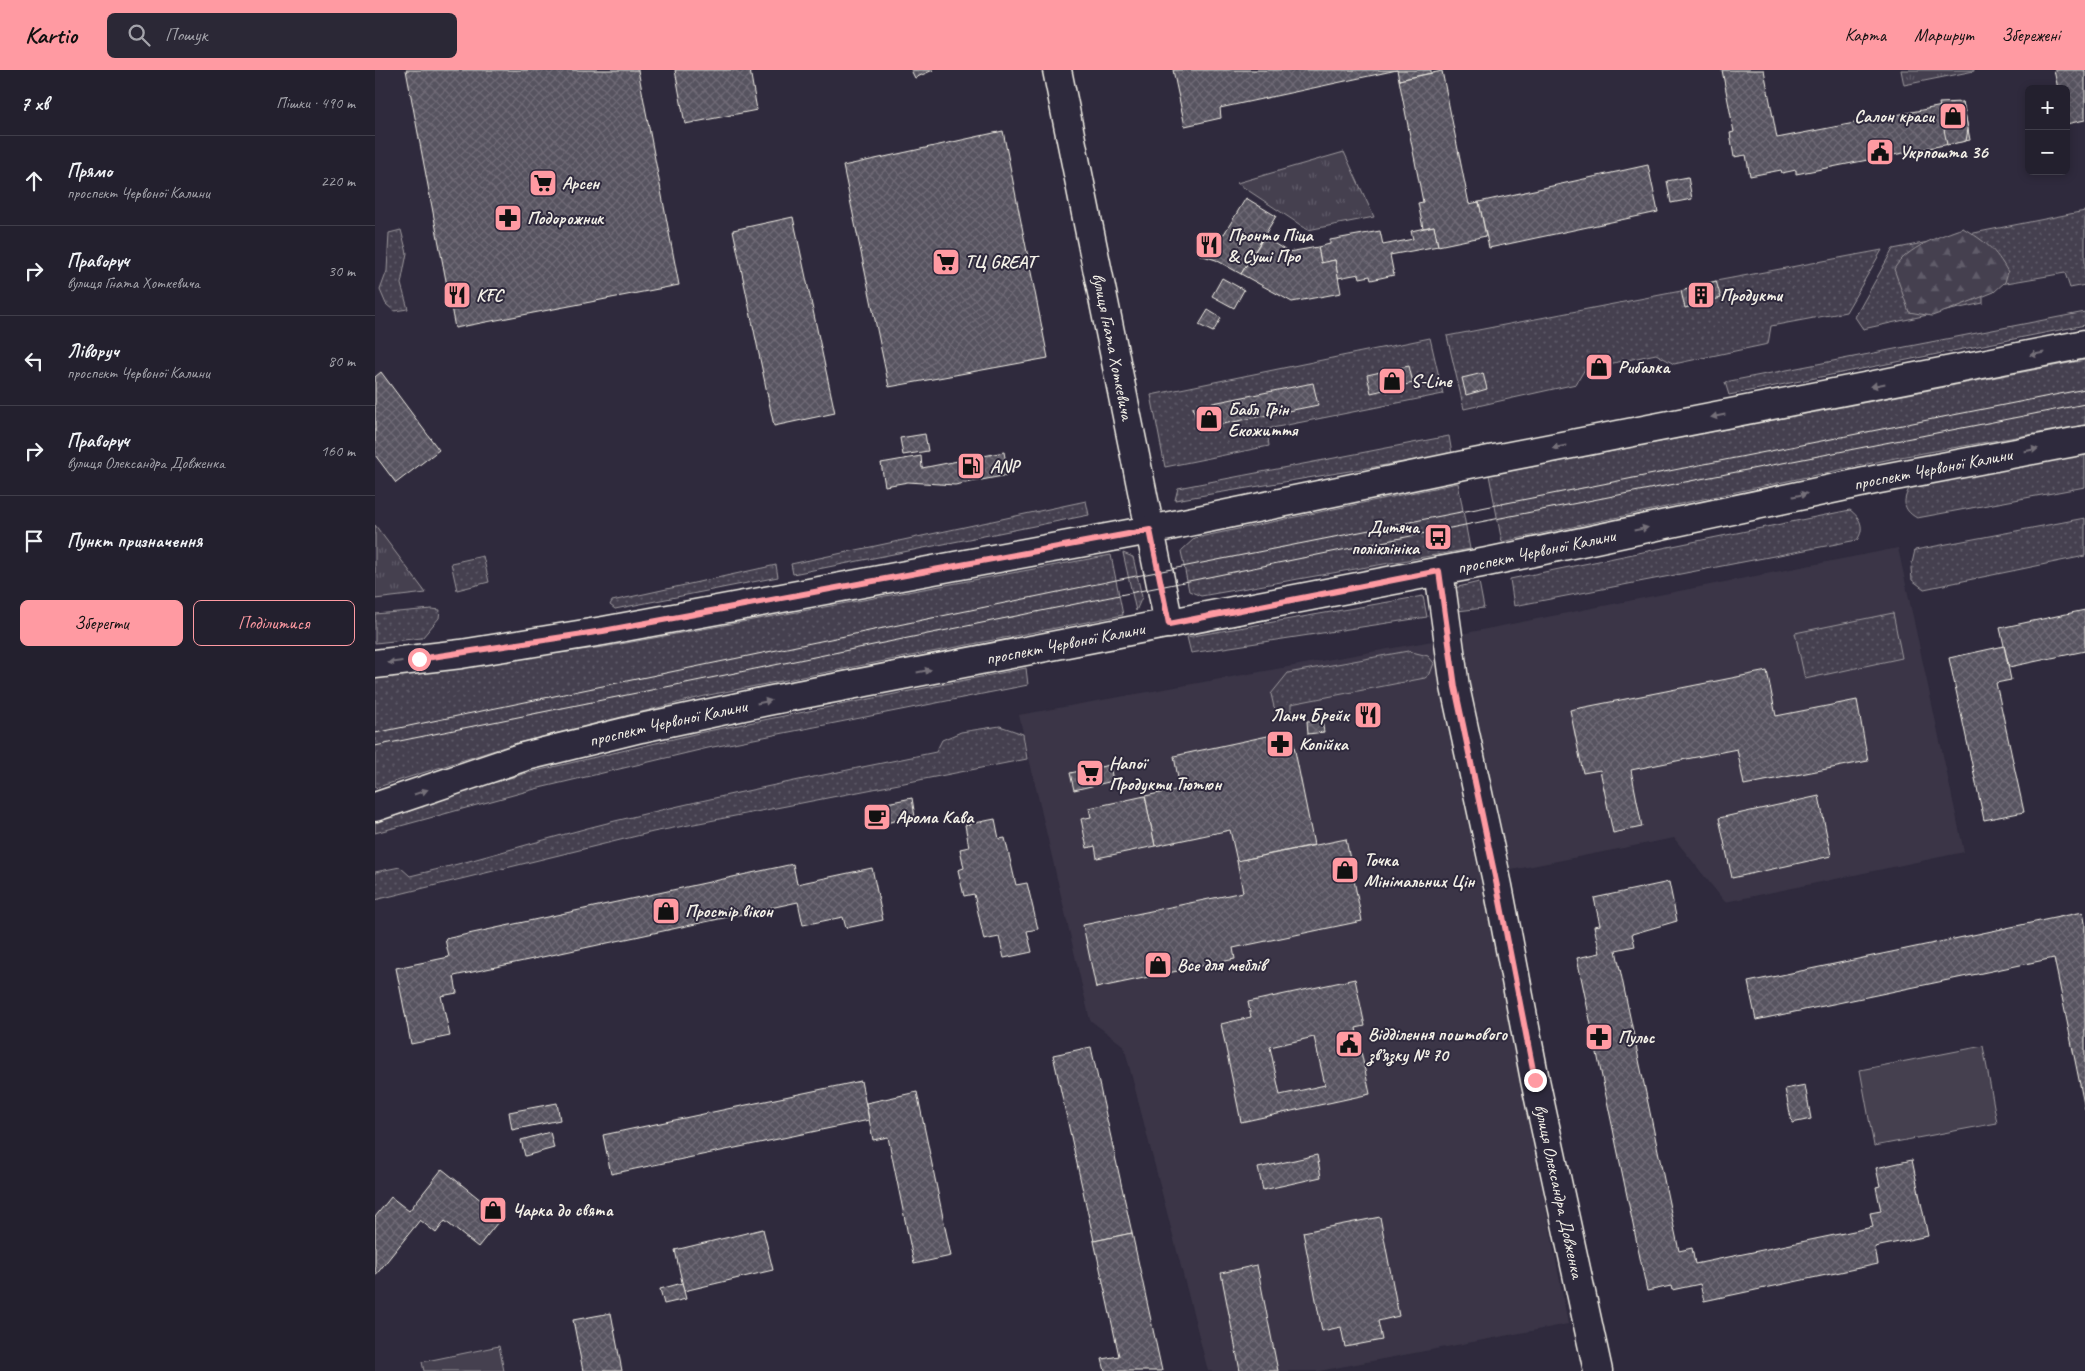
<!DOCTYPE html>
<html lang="uk">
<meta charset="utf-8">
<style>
body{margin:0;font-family:Caveat,sans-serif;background:#2b2836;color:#f1f3f6}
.controls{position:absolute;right:15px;top:15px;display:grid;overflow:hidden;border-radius:8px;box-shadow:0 2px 8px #0003}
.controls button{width:45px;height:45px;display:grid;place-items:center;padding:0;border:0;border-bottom:1px solid #403e4a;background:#23202e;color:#f1f3f6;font:25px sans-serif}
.stop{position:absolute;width:15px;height:15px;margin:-11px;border:4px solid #ff9aa2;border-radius:50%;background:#fff}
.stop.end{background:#ff9aa2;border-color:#fff;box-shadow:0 1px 5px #0008}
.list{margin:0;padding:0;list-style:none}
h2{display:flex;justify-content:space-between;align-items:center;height:65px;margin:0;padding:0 20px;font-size:21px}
h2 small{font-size:16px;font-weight:400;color:#a3a3aa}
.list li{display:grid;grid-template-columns:32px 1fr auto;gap:15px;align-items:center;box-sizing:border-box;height:90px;padding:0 20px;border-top:1px solid #403e4a}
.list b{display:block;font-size:19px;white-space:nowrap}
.list p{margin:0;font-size:16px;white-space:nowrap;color:#a3a3aa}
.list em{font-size:16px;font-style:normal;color:#a3a3aa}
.actions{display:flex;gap:10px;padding:15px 20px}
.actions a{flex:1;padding:11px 0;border:1px solid #ff9aa2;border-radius:8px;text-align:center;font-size:18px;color:#ff9aa2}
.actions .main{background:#ff9aa2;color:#111}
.icon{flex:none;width:28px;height:28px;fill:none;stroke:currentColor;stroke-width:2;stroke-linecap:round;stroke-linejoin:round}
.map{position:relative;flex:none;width:1710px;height:1301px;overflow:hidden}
header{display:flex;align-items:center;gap:30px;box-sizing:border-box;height:70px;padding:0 25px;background:#ff9aa2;color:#111}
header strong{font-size:24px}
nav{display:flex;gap:28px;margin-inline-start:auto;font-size:18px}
.search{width:350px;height:45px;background:#2b2836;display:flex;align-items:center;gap:12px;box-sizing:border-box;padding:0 18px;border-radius:8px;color:#a3a3aa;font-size:19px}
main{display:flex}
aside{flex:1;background:#23202e}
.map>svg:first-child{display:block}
</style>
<header>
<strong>Kartio</strong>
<div class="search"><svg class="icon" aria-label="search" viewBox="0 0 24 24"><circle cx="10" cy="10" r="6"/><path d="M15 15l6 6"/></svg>Пошук</div>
<nav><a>Карта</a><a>Маршрут</a><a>Збережені</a></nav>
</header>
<main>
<aside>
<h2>7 хв<small>Пішки · 490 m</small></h2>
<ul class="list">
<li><svg class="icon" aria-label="ahead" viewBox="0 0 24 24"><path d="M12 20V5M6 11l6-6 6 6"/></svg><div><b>Прямо</b><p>проспект Червоної Калини</p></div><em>220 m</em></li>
<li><svg class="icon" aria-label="right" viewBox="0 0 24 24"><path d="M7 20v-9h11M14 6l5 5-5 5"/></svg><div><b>Праворуч</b><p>вулиця Гната Хоткевича</p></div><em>30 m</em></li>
<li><svg class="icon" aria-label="left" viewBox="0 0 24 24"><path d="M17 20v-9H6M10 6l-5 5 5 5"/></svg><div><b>Ліворуч</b><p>проспект Червоної Калини</p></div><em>80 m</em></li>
<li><svg class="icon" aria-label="right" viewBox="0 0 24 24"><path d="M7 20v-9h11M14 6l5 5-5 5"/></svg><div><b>Праворуч</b><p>вулиця Олександра Довженка</p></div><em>160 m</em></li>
<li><svg class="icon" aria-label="arrive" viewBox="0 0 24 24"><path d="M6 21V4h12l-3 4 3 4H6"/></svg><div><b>Пункт призначення</b></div></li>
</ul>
<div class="actions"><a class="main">Зберегти</a><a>Поділитися</a></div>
</aside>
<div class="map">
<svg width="1710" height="1301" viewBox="0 0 1710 1301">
<defs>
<pattern id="grass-dots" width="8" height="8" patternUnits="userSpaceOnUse" patternTransform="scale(1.25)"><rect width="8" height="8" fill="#454050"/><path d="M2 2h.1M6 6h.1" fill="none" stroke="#605c69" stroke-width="1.8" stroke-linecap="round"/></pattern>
<pattern id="forest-firs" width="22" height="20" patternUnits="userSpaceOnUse" patternTransform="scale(1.25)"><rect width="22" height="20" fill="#454050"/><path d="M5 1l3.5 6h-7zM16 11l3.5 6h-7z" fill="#605c69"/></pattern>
<pattern id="park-tufts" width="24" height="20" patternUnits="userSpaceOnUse" patternTransform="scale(1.25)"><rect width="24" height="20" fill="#454050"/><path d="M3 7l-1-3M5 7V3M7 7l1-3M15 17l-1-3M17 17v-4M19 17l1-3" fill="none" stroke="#605c69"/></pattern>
<pattern id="building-cross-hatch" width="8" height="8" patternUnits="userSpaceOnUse" patternTransform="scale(1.25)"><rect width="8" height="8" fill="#56525f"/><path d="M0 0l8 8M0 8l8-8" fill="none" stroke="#6f6b76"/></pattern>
</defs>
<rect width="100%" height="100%" fill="#2f2a3d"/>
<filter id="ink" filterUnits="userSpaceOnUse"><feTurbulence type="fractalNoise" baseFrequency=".02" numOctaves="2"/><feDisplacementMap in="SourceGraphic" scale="10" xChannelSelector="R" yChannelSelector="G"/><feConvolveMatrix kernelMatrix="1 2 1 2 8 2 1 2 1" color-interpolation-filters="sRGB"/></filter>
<g filter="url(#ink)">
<g fill="#3b3647">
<path d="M1523,478L1589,782L1350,832L1299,768L1136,800L1081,565Z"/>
<path d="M1063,570L1193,1254L944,1301H833L749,976L715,950L644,645Z"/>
</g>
<g fill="url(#grass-dots)" stroke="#9c989c">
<path d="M1710,141V215L1695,218L1690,203L1608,217V233L1488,259L1480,247L1518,179Z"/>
<path d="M26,160L32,183L26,214L33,239L19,241L11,234L5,220L12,201L14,163Z"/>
<path d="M1507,180L1471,242L1396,256L1393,274L1299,294L1281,284L1210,299L1201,314L1089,339L1072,266L1306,221L1341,211Z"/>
<path d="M1710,242V255L1354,325L1350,312Z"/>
<path d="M1055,268L1068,324L892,359L894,376L790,397L776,325Z"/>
<path d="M1710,290V355L1525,387L1127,472L1114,405Z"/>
<path d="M1074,366L1077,384L800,430L803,418Z"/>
<path d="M1710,383V417L1542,448C1526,439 1528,429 1536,415Z"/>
<path d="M1083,413L1095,479L826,526L814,521L806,481L820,468Z"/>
<path d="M711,431L714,445L418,504L416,494Z"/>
<path d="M1475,440C1486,448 1490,459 1482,470L1139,536L1135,509Z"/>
<path d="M1710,448V486L1549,519L1537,510L1536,498L1540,480Z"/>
<path d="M748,483L758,487L767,527L761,541Z"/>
<path d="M736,485L748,545L334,625L139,674L0,718V607L229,577Z"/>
<path d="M108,486L114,512L82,520L76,493Z"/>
<path d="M401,495L403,507L240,539L235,535L237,531Z"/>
<path d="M1104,512L1109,538L1082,541L1079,518Z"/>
<path d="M1048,526L1052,547L816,583L812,567Z"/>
<path d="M57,539L65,540L64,548L47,568L0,573V544Z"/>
<path d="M1518,543L1527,588L1430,609L1420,563Z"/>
<path d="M1033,581L1053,586L1059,593L1055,604L1050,608L916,634V642L903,641L899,637L896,624L913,603Z"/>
<path d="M651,598L653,615L333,678L160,719L0,763V747L152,703L328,662Z"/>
<path d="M625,656L648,664L652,689L278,762L0,830V802L25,797L35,806C104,790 171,768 240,751C346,725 454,704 561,682L567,670L586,662Z"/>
</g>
<path fill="url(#forest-firs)" stroke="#9c989c" d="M1588,158C1611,172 1620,179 1633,202L1630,212L1619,222L1574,240L1557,246L1534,242L1519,199C1532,177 1565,166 1588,158Z"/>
<g fill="url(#park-tufts)" stroke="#9c989c">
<path d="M1526,0H1599V1L1529,15Z"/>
<path d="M969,82L999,147L933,160L862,113Z"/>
<path d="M0,455L51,523L0,529Z"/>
</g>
<g fill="#454050" stroke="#9c989c">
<path d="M1608,976L1622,1053L1499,1076L1485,1000Z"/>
<path d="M124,1276L129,1301H49L47,1292Z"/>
</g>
<g fill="url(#building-cross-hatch)" stroke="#f4f1e8" fill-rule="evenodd">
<path d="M31,0H263L304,215L80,258Z"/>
<path d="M300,0H375L382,40L310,54Z"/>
<path d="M536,0H558L540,8Z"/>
<path d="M798,0H1056V3L1024,10L1022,0L868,33L845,38L846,48L810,56Z"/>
<path d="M1347,0H1389L1402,68L1588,32L1595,70L1421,104V100L1407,103L1406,100L1375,106L1371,85L1359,87L1355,63L1359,62Z"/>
<path d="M1679,0H1710V50L1691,54V19H1683Z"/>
<path d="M1067,1L1094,134L1104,132L1111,166L1063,176L1059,156L1048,158L1043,133L1048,132L1024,10Z"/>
<path d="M1588,32L1593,59L1591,71L1572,75L1564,33Z"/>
<path d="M628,61L673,288L514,317L468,96Z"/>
<path d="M1512,72L1517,86L1497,89L1494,77Z"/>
<path d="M1273,95L1283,142L1114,178L1104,132Z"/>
<path d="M1313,107L1317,129L1296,133L1292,111Z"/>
<path d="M871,128L901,146L866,204L841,190L825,185L822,173L833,162L849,164Z"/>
<path d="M418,147L460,343L399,356L358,160Z"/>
<path d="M1059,156L1063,176L1015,185L1019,205L996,210L995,206L985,208L984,204L963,208L960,190L946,193L943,177L955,174V170L1005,161L1008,175L1038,169L1036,161Z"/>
<path d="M889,167L913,182L943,177L946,193L960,190L966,223L917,232L866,204Z"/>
<path d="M847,208L869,220L859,238L837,226Z"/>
<path d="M1341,211L1346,228L1310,238L1306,221Z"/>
<path d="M833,240L846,248L838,262L824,255Z"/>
<path d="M1034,296L1038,313L996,323L992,305Z"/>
<path d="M6,302L64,380L21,413L0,385V307Z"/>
<path d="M1108,303L1112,319L1091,325L1087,308Z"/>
<path d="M938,313L943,335L823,359L818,337Z"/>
<path d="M550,364L553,381L528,385L525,368Z"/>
<path d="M629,382L633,405L580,415L533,412L510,416L506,393L546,386L547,398Z"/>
<path d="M1710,540V581L1634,597L1625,558Z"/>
<path d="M1629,576L1636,610L1621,613L1649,742L1609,750L1574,588Z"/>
<path d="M1392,601L1401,646L1482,630L1493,691L1369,715L1362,679L1256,700L1267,757L1238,763L1225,700L1208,703L1195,640Z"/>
<path d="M1001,637L1004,650L987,654L984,640Z"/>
<path d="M947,650L949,662L933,664L932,651Z"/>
<path d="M916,661L939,775L862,791L855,760L780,776L770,726L805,719L799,686Z"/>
<path d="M735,695L738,711L699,720L695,703Z"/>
<path d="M770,726L780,776L722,788L720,776L712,778L706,749L716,747L714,738Z"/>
<path d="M1444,726L1456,786L1357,808L1344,748Z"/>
<path d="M537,728L540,747L495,756L491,737Z"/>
<path d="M620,749L624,769L630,768L641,815L652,813L663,859L652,861L657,882L629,888L624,867L609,870L599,824L589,826L583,800L589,798L585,779L594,777L590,755Z"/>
<path d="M971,769L987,851L858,878L860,889L721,918L708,855L868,822L862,791Z"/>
<path d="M418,794L422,814L497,798L508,850L471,858L468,847L428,855L423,832L79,906L82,923L66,926L75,966L36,974L21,898L74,887L70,869Z"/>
<path d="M1294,812L1302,851L1257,864L1260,876L1241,880L1304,1181L1317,1178L1320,1194L1498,1157L1495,1143L1506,1141L1501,1117L1505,1116L1501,1098L1537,1090L1553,1166L1500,1177L1503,1194L1329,1231L1325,1214L1297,1220L1296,1216L1272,1221L1202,888L1225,883L1219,856L1225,855L1219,828Z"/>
<path d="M1708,842L1710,853V1039L1679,888L1381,950L1373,912Z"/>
<path d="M980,909L990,956L981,958L995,1024L866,1052L846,954L876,947L873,932ZM939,967L950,1015L905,1025L895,977Z"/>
<path d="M716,977L757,1163L719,1171L678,985Z"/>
<path d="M486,1011L494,1050L236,1104L228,1065Z"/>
<path d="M1430,1015L1436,1049L1417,1053L1410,1019Z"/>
<path d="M542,1022L576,1186L539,1194L513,1067L498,1070L491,1033Z"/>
<path d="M182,1033L185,1050L137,1060L134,1042Z"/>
<path d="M175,1062L179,1078L150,1086L146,1070Z"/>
<path d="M942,1085L946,1107L888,1120L883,1098Z"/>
<path d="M67,1099L127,1147L103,1177L70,1151L61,1163L45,1150L0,1206V1147L16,1127L34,1141Z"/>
<path d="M1005,1147L1024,1246L1003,1251L1007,1270L970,1277L966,1257L947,1261L928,1162Z"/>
<path d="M388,1159L398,1200L309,1221L300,1180Z"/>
<path d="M757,1163L787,1301H730L727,1289L744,1286L719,1171Z"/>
<path d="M882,1195L903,1301H865L846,1203Z"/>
<path d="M307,1213L311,1229L289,1234L285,1219Z"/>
<path d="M236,1243L247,1301H208L198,1250Z"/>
</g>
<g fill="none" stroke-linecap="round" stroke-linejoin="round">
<defs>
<g id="minor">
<path id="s1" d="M682,0L775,460"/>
<path id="s2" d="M1064,501L1080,617L1123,816L1160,1010L1223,1301"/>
</g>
<g id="major">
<path d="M775,460L794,554"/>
<path d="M0,594L86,584L228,561L775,460L1094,394L1710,274"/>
<path id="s3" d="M0,737L148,687L266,658L392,631L1112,492L1504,409L1710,370"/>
</g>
</defs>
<use href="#minor" stroke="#f4f1e8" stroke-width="31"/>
<use href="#major" stroke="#f4f1e8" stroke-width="31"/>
<use href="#minor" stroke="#2f2a3d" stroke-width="28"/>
<use href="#major" stroke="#2f2a3d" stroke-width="28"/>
<g stroke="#f4f1e8" stroke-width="1">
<path d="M0,663L746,509L1710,319"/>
<path d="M0,676L1105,452L1710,334"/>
</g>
</g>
<defs><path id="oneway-solid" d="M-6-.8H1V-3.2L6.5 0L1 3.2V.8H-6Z" transform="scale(1.25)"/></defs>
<g fill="#747079">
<use href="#oneway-solid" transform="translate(1662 284) rotate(169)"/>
<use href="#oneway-solid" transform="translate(1503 315) rotate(169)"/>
<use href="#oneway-solid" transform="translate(1343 346) rotate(169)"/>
<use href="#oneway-solid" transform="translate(1184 377) rotate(169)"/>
<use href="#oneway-solid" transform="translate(1656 380) rotate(-11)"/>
<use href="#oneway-solid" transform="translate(1425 425) rotate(-12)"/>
<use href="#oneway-solid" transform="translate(1266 459) rotate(-12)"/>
<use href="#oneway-solid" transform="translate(20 592) rotate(173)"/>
<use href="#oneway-solid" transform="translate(549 601) rotate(-11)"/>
<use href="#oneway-solid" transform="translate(389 632) rotate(-12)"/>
<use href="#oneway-solid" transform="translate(46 722) rotate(-19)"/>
</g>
</g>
<g fill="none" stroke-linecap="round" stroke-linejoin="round" filter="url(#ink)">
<path stroke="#ff9aa2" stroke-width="6" d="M44,589L228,561L775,460L794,554L1064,501L1080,617L1122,816L1160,1010"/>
</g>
<defs>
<symbol id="shop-square" viewBox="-11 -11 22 22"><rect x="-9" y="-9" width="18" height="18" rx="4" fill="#ff9aa2" stroke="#2f2a3d"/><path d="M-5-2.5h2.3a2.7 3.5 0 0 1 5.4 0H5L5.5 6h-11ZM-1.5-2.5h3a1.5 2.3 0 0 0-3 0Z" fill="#111"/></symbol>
<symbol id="civic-square" viewBox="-11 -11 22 22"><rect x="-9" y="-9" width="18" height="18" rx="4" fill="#ff9aa2" stroke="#2f2a3d"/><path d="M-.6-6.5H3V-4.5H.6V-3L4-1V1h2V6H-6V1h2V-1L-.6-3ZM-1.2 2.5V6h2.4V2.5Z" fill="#111"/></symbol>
<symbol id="supermarket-square" viewBox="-11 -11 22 22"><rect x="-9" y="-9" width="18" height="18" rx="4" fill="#ff9aa2" stroke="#2f2a3d"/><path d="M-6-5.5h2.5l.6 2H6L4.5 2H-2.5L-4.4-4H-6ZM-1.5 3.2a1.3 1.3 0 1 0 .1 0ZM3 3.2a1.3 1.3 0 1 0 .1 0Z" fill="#111"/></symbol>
<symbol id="pharmacy-square" viewBox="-11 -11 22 22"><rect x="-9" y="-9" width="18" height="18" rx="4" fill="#ff9aa2" stroke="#2f2a3d"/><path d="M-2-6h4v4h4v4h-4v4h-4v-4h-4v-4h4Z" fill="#111"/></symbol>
<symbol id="restaurant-square" viewBox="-11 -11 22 22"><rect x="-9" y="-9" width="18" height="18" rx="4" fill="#ff9aa2" stroke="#2f2a3d"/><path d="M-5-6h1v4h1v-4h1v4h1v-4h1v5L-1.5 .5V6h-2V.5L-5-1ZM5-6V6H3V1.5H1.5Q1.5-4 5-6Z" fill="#111"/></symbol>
<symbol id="building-square" viewBox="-11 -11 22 22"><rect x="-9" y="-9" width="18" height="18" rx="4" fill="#ff9aa2" stroke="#2f2a3d"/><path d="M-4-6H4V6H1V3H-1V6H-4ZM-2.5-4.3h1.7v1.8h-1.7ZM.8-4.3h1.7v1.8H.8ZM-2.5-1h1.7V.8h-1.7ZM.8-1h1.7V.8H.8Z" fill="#111"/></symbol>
<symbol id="fuel-square" viewBox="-11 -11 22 22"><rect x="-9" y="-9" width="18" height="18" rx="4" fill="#ff9aa2" stroke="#2f2a3d"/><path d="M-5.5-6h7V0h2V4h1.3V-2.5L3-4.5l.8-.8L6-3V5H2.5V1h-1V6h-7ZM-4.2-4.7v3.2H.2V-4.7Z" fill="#111"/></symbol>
<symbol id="bus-square" viewBox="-11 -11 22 22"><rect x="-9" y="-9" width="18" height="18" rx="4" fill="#ff9aa2" stroke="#2f2a3d"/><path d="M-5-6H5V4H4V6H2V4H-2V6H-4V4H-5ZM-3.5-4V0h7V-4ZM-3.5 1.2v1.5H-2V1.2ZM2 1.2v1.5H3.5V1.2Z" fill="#111"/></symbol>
<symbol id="cafe-square" viewBox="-11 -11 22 22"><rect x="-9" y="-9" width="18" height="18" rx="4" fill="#ff9aa2" stroke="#2f2a3d"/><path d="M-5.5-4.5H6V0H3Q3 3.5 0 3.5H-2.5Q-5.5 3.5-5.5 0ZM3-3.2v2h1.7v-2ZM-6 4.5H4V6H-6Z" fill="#111"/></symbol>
</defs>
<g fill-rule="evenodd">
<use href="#shop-square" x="1562" y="30" width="32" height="32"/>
<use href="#civic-square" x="1489" y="66" width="32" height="32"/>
<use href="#supermarket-square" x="152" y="97" width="32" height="32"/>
<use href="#pharmacy-square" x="117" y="132" width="32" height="32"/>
<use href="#restaurant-square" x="818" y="159" width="32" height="32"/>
<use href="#supermarket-square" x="555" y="176" width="32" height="32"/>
<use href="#restaurant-square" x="66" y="209" width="32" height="32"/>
<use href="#building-square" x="1310" y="209" width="32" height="32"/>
<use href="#shop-square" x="1208" y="281" width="32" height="32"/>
<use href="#shop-square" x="1001" y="295" width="32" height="32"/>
<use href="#shop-square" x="818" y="333" width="32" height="32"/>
<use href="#fuel-square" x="580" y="380" width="32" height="32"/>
<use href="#bus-square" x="1047" y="451" width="32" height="32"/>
<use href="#restaurant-square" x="977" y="629" width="32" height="32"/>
<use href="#pharmacy-square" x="889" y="658" width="32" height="32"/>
<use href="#supermarket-square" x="699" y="687" width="32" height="32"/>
<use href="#cafe-square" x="486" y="731" width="32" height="32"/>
<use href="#shop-square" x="954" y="784" width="32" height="32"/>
<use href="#shop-square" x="275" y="825" width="32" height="32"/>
<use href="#shop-square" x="767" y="879" width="32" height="32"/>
<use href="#pharmacy-square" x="1208" y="951" width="32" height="32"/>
<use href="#civic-square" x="958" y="958" width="32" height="32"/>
<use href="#shop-square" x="102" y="1124" width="32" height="32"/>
</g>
<g text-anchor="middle" stroke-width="4" stroke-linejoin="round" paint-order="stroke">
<g font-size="18" font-weight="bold" fill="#f4f1e8" stroke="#2f2a3d" text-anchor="start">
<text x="1559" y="52" text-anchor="end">Салон краси</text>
<text x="1524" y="88">Укрпошта 36</text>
<text x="187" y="119">Арсен</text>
<text x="152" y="154">Подорожник</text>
<text x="853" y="171">Пронто Піца<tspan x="853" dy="21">&amp; Суші Про</tspan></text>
<text x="590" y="198">ТЦ GREAT</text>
<text x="101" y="231">KFC</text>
<text x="1345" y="231">Продукти</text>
<text x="1243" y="303">Рибалка</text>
<text x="1036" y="317">S-Line</text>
<text x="853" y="345">Бабл Грін<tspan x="853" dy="21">Eкожиття</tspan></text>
<text x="615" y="402">ANP</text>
<text x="1044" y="463" text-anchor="end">Дитяча<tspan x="1044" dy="21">поліклініка</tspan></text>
<text x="974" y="651" text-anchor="end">Ланч Брейк</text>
<text x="924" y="680">Копійка</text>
<text x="734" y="699">Напої<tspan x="734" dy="21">Продукти Тютюн</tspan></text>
<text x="521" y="753">Арома Кава</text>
<text x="989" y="796">Точка<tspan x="989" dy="21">Мінімальних Цін</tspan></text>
<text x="310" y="847">Простір вікон</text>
<text x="802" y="901">Все для меблів</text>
<text x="993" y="970">Відділення поштового<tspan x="993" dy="21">зв’язку № 70</tspan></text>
<text x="1243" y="973">Пульс</text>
<text x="137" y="1146">Чарка до свята</text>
</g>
<g font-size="18" fill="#f4f1e8" stroke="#2f2a3d">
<text dy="6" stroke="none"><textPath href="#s1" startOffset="282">вулиця Гната Хоткевича</textPath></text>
<text dy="6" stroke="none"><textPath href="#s3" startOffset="1595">проспект Червоної Калини</textPath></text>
<text dy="6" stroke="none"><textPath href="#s3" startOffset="1190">проспект Червоної Калини</textPath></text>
<text dy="6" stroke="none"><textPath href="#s3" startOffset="710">проспект Червоної Калини</textPath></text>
<text dy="6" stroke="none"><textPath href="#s3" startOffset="305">проспект Червоної Калини</textPath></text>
<text dy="6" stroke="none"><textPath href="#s2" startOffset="632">вулиця Олександра Довженка</textPath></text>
</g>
</g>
</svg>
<div class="controls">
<button>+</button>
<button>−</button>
</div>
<div class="stop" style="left:44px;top:589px"></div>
<div class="stop end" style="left:1160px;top:1010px"></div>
</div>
</main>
